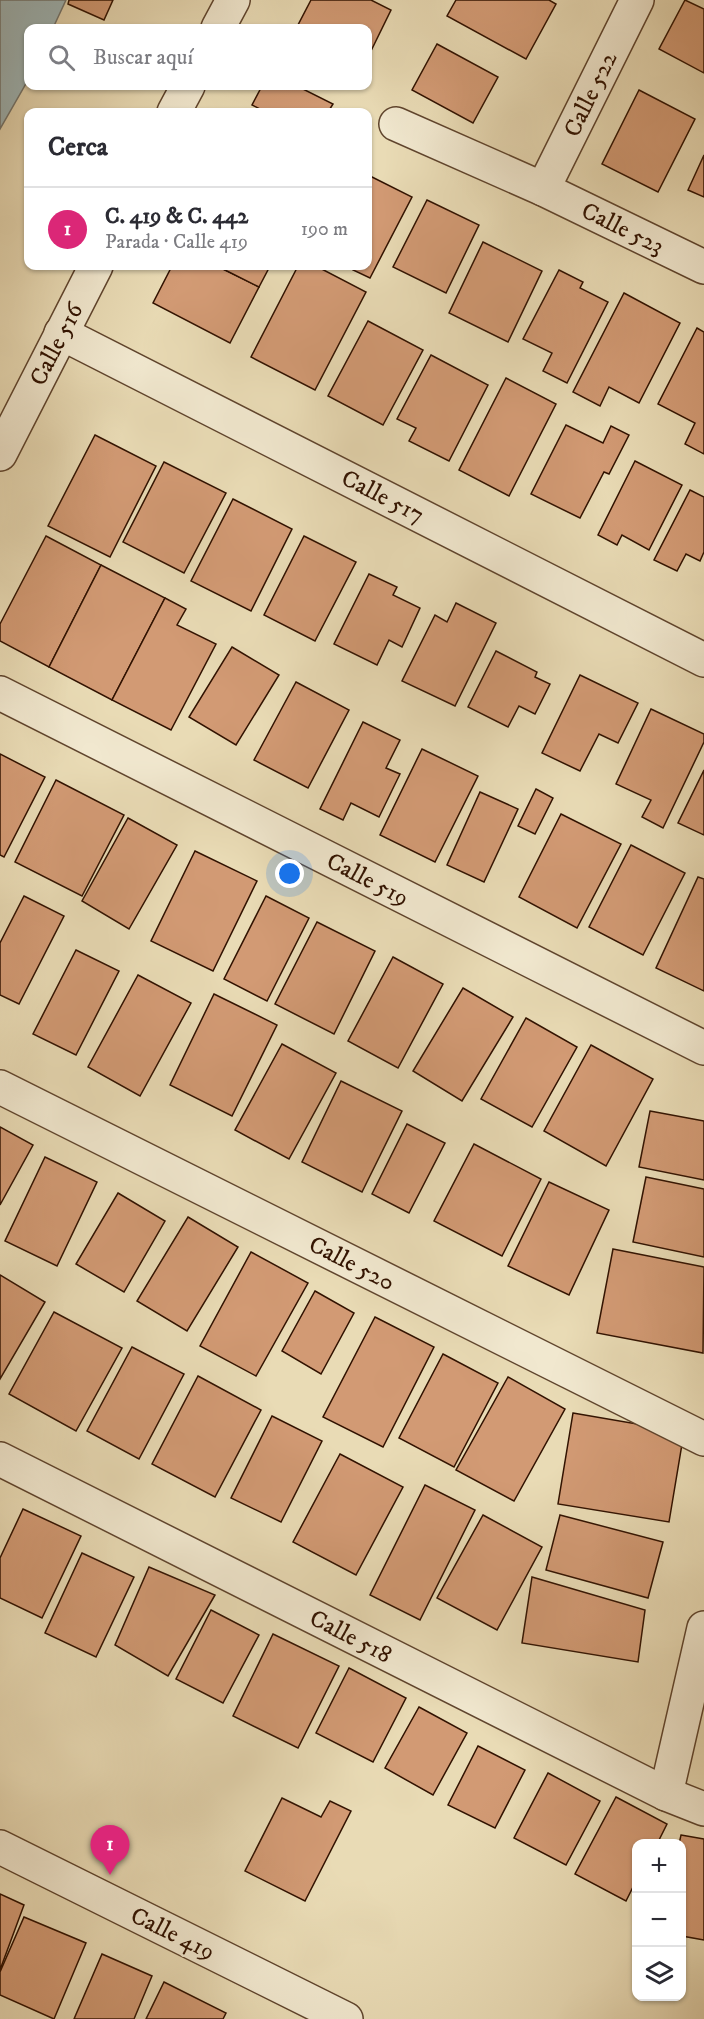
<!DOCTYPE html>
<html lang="es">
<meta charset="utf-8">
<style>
body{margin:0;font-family:"IM FELL DW Pica",serif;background:#f7f7f7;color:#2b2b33}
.controls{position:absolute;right:18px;bottom:18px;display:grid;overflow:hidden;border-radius:12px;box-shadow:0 2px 4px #0004}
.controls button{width:54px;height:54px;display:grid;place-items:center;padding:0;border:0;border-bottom:2px solid #e1e1e2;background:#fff;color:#2b2b33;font:30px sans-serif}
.you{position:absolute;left:290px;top:874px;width:21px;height:21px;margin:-15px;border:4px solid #fff;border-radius:50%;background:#1a73e8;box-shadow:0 0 0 9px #1a73e833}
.badge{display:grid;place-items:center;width:39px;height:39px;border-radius:50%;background:#db2777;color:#fff;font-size:20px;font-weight:700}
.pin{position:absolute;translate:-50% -50px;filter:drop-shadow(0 2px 3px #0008)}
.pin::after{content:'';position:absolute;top:32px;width:21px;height:18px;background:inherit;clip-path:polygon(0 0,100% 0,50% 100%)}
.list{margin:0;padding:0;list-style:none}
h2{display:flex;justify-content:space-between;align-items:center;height:78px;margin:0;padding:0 24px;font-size:26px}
h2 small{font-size:20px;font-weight:400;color:#7c7c81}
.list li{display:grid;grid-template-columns:39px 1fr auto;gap:18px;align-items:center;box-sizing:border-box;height:84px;padding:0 24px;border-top:2px solid #e1e1e2}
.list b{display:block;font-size:22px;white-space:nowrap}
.list p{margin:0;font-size:20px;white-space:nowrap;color:#7c7c81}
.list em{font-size:20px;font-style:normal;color:#7c7c81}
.icon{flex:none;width:33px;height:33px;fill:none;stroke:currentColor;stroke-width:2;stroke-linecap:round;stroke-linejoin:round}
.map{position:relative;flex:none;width:704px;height:2019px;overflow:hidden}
.search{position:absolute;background:#fff;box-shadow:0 2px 4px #0004;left:24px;top:24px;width:348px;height:66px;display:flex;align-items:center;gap:15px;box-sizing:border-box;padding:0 21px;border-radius:12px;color:#7c7c81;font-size:22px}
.panel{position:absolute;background:#fff;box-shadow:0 2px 4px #0004;left:24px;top:108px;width:348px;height:162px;border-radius:12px}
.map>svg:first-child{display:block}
</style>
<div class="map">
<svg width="704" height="2019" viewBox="0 0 704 2019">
<rect width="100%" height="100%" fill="#e9dbb5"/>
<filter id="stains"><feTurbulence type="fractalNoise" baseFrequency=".00333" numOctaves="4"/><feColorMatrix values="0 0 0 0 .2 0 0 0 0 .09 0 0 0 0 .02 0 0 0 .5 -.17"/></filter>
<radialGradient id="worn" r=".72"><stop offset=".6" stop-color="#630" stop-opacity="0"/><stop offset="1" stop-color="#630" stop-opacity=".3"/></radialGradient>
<path fill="#9fb8ba" stroke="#737670" stroke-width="1.5" d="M0,0H66L53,28H28V80L0,129Z"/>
<g fill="#d29a74" stroke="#311200" stroke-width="1.5">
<path d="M69,0H113L104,20L68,4Z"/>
<path d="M311,0H371L391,10L368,57V28H305L298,25Z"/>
<path d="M456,0H549L556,4L526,59L447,16Z"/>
<path d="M685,0L704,9V73L659,49Z"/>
<path d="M437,44L498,77L473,123L412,90Z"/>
<path d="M262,86H297L333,104L328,112H266L252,105Z"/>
<path d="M639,90L695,119L658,192L602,164Z"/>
<path d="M704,155V197L688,190Z"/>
<path d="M368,175L412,197L370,278L353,270L355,266H368Z"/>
<path d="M427,200L479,225L446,293L393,267Z"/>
<path d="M483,242L542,271L508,342L449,313Z"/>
<path d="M172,266H217L259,287L230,343L153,303Z"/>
<path d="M217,266H270L259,287Z"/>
<path d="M298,266H316L366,292L315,390L251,357Z"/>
<path d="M559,270L583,282L580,288L608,302L567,383L543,371L552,353L523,339Z"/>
<path d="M624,293L680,323L639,403L609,387L600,406L573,392Z"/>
<path d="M368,321L423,350L383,425L328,396Z"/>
<path d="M697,328L704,332V454L685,444L695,423L658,404Z"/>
<path d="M431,355L488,385L449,461L409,441L416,428L397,419Z"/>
<path d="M506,378L556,404L509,496L459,470Z"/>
<path d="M566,425L603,443L611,426L629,435L609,474L604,472L580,518L531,494Z"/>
<path d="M95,435L156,466L110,557L48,526Z"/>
<path d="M635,461L682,485L649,550L622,535L617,545L598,535Z"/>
<path d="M164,462L226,493L184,573L123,542Z"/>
<path d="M690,490L704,497V552L700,561L686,554L677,571L654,560Z"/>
<path d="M233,499L292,529L251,611L191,581Z"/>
<path d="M46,536L101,565L49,667L0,641V624Z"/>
<path d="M304,536L356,562L315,641L264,615Z"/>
<path d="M101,565L165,598L112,700L49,667Z"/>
<path d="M369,574L397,587L393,595L420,608L402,647L389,640L377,665L334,644Z"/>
<path d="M165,598L186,609L177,625L216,644L171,730L112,700Z"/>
<path d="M456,603L496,623L455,706L402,681L435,615L447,622Z"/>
<path d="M232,647L279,675L236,745L189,717Z"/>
<path d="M496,651L537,672L535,677L550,684L535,714L519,706L508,727L468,707Z"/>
<path d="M580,675L638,703L618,743L599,734L580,771L542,753Z"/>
<path d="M296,682L349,710L308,788L254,760Z"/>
<path d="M651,709L704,734V742L663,828L642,817L651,800L616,784Z"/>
<path d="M363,722L400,740L386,768L400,774L379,817L351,803L343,820L320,809Z"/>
<path d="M422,749L478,776L435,862L380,835Z"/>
<path d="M0,754L45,777L4,857L0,855Z"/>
<path d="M704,770V835L678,823Z"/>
<path d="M56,780L124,815L82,896L15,862Z"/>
<path d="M536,789L553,798L535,834L518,826Z"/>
<path d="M480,792L518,809L484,882L447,865Z"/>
<path d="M561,814L621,844L577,928L519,897Z"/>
<path d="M128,818L177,845L129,929L82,901Z"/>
<path d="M631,845L685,873L643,955L589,927Z"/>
<path d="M195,851L257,881L213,971L151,941Z"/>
<path d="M698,877L704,879V991L656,968Z"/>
<path d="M24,896L64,916L19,1004L0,995V943Z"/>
<path d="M266,896L309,918L267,1001L224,979Z"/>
<path d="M317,922L375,951L334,1034L275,1004Z"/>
<path d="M76,950L119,971L76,1055L33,1034Z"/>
<path d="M393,957L443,984L398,1068L348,1041Z"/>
<path d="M138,975L191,1003L140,1096L88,1067Z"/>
<path d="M463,988L513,1017L462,1101L413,1071Z"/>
<path d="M214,994L277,1025L232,1116L170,1085Z"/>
<path d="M526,1018L577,1047L532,1127L481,1099Z"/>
<path d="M282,1044L336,1073L289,1159L235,1130Z"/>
<path d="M591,1045L653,1079L606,1166L544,1131Z"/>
<path d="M341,1081L402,1111L362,1192L302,1162Z"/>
<path d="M650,1111L704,1121V1180L639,1167Z"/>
<path d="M407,1124L445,1143L409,1213L372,1194Z"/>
<path d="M0,1127L33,1145L0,1205Z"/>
<path d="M474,1144L541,1179L502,1256L434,1221Z"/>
<path d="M45,1157L97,1182L57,1266L5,1241Z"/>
<path d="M646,1177L704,1189V1257L633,1242Z"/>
<path d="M549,1182L609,1210L569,1295L508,1266Z"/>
<path d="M118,1193L165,1221L124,1292L76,1264Z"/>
<path d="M188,1217L238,1247L187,1331L137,1301Z"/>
<path d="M613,1249L704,1267L703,1353L597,1333Z"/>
<path d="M251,1252L308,1283L256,1376L200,1346Z"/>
<path d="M0,1275L45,1302L0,1379Z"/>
<path d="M315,1291L354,1313L321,1374L282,1351Z"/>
<path d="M54,1312L122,1348L76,1431L9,1394Z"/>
<path d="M375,1317L434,1347L383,1447L323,1417Z"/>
<path d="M132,1347L184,1374L139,1459L87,1431Z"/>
<path d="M443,1354L498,1383L454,1467L399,1438Z"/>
<path d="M198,1376L261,1410L215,1497L152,1464Z"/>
<path d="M508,1377L565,1409L514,1501L456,1470Z"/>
<path d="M573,1413L684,1432L669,1522L558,1504Z"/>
<path d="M272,1416L322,1441L281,1522L231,1498Z"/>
<path d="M340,1454L403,1487L356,1575L293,1542Z"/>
<path d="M425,1485L475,1510L420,1620L370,1595Z"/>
<path d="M23,1509L81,1536L42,1618L0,1598V1558Z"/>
<path d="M483,1515L542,1547L497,1630L437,1598Z"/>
<path d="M560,1515L663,1542L648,1598L546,1570Z"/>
<path d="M82,1553L134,1577L96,1657L45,1633Z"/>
<path d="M149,1567L215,1595L168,1676L115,1645Z"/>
<path d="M532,1577L645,1610L638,1662L522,1643Z"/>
<path d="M211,1610L259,1635L223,1703L176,1679Z"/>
<path d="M273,1634L339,1666L298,1748L233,1716Z"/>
<path d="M349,1668L406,1698L373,1762L316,1733Z"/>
<path d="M419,1707L467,1733L433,1795L385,1768Z"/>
<path d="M478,1746L525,1770L495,1828L448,1805Z"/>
<path d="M548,1773L600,1801L566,1865L514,1838Z"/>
<path d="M616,1797L667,1824L657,1844H636V1881L626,1901L575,1874Z"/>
<path d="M282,1798L321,1817L330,1801L351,1811L305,1901L245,1871Z"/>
<path d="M681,1835L704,1839V1940L682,1936V1844H679Z"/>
<path d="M0,1894L24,1905L0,1970Z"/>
<path d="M24,1917L86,1943L54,2019L0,1995V1972Z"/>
<path d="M102,1954L152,1976L134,2019H74Z"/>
<path d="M164,1982L226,2013L223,2019H146Z"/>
</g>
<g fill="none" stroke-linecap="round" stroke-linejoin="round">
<defs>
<g id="minor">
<path d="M218,28L233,0"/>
<path d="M174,112L188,86"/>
<path d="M396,124L543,189L704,267"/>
<path d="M543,189L637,0"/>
<path d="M61,333L704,660"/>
<path d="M0,454L96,266"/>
<path d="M0,693L704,1048"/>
<path d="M0,1087L704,1439"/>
<path d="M0,1459L666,1794L704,1809"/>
<path d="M666,1794L704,1628"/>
<path d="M0,1847L346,2019"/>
</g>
</defs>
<use href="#minor" stroke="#5f442d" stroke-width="36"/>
<use href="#minor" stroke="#f1e8cf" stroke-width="33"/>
</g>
<g text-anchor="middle" stroke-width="5" stroke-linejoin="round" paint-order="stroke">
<g font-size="24" fill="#311200" stroke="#f1e8cf">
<text transform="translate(590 94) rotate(-64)" y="8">Calle 522</text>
<text transform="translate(623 228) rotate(26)" y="8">Calle 523</text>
<text transform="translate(56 344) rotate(-63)" y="8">Calle 516</text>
<text transform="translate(383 496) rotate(27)" y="8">Calle 517</text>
<text transform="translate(368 879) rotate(27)" y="8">Calle 519</text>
<text transform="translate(352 1263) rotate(27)" y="8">Calle 520</text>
<text transform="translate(351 1636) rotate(27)" y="8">Calle 518</text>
<text transform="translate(173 1933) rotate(26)" y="8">Calle 419</text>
</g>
</g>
<rect width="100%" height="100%" filter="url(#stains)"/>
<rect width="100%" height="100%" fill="url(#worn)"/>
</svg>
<div class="controls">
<button>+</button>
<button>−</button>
<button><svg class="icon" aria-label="layers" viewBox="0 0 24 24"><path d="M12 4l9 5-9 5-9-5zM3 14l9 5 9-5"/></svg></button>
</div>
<div class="you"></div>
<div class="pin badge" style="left:110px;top:1875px">1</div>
<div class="search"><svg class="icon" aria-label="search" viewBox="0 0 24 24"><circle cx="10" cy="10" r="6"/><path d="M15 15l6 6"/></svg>Buscar aquí</div>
<section class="panel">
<h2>Cerca<small></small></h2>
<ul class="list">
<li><span class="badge">1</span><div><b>C. 419 &amp; C. 442</b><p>Parada · Calle 419</p></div><em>190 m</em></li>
</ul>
</section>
</div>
